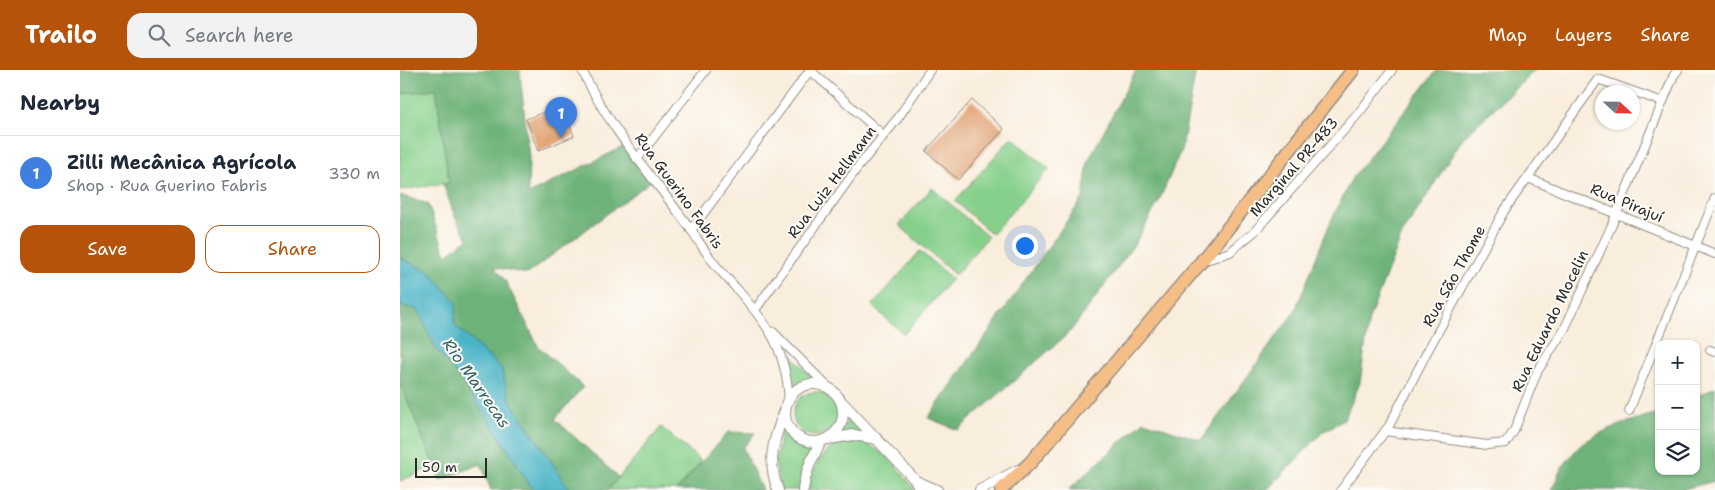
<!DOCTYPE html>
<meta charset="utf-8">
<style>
body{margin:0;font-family:"Shantell Sans",sans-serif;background:#f2f2f3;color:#1f2937}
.controls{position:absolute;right:15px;bottom:15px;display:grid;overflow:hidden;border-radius:10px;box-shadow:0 1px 4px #0004}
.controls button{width:45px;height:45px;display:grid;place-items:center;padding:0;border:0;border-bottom:1px solid #e0e1e3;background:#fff;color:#1f2937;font:25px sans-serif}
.compass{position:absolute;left:1195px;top:15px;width:45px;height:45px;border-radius:50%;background:#fff;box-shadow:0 1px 4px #0004;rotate:112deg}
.scale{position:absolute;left:15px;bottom:12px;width:72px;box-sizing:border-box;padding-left:5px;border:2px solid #2b2b2b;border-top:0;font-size:14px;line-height:18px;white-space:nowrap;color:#2b2b2b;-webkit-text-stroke:4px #fdfcf7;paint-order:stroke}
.you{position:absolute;left:624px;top:175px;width:18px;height:18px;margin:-12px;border:4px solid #fff;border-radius:50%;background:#1a73e8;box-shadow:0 0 0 8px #1a73e833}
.badge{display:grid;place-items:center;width:32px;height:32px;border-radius:50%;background:#b45309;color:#fff;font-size:16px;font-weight:700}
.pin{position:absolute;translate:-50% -41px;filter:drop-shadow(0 1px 2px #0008)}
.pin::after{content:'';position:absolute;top:26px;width:18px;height:15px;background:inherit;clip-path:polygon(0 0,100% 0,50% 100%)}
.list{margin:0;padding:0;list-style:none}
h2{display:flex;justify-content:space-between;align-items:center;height:65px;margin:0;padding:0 20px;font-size:21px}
h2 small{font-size:16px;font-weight:400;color:#747a83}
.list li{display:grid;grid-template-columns:32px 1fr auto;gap:15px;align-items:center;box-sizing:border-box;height:75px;padding:0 20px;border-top:1px solid #e0e1e3}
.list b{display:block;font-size:19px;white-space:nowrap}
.list p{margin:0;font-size:16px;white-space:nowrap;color:#747a83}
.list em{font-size:16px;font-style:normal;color:#747a83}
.actions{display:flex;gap:10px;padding:15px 20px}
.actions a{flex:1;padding:11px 0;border:1px solid #b45309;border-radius:15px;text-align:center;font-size:18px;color:#b45309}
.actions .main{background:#b45309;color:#fff}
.icon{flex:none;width:28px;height:28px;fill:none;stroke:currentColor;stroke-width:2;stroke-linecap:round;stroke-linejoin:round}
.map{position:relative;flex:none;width:1315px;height:420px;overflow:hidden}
header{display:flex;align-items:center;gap:30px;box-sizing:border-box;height:70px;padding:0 25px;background:#b45309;color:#fff}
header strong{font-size:24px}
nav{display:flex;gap:28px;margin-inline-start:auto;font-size:18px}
.search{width:350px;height:45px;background:#f2f2f3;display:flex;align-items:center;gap:12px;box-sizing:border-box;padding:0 18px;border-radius:15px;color:#747a83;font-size:19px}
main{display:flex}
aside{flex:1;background:#fff}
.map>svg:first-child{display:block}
</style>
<header>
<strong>Trailo</strong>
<div class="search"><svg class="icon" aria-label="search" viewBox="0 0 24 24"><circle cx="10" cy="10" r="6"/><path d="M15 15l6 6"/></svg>Search here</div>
<nav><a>Map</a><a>Layers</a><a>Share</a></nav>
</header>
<main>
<aside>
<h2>Nearby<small></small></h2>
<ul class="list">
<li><span class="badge" style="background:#3f7fe0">1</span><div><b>Zilli Mecânica Agrícola</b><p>Shop · Rua Guerino Fabris</p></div><em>330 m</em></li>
</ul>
<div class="actions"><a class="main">Save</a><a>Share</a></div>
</aside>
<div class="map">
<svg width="1315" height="420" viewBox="0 0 1315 420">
<rect width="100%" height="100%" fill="#fdfcf7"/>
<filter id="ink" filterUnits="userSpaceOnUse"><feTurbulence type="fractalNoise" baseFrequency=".02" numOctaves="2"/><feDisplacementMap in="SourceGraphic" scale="10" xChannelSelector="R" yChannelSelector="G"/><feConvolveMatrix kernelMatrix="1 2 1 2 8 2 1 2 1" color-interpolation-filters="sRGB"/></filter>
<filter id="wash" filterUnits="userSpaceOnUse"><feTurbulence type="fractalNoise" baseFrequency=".0096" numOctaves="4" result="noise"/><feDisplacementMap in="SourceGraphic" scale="20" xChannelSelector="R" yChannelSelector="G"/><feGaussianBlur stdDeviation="1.12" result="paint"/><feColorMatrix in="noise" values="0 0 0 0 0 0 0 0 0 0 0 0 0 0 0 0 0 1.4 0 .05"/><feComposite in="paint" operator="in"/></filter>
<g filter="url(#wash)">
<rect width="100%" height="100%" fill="#f9eddc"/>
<g fill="#87d08c" stroke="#597e5c">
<path d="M36,18L49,113L0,120V24Z"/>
<path d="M612,67L649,99L592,164L555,131Z"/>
<path d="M532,118L588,167L555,205L499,155Z"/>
<path d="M520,181L552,209L504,264L472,236Z"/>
<path d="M382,275L415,310L403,312L393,319Z"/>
<path d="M0,313L35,396L0,411Z"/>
<circle cx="415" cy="344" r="22"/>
<path d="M447,343L470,364H440L446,354Z"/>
<path d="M383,353C387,369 400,377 416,376L399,420H381L375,393Z"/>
<path d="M261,357L301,391L277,420H208Z"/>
<path d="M453,371C480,373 500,400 515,420H408C413,395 425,373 453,371Z"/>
</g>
<g fill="#6db278" stroke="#4c6e52">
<path d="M0,0H121L120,3L129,88L128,124L227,75L251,111L127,204L94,197L105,210L138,276L183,317L155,349L218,407L208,420H170L110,330L101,298L54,254L31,203L0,188V125L28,134L46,185L68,169L55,147L43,114L49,113L36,19L0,24Z"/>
<path d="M736,0H796L782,78L759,131L734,175L670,262L558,360L528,348L683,128L688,91Z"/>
<path d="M1037,0H1135L1063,68L1002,165L969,249L960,313L944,350L924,361L867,420H668L744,351L801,370L895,241L930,153L952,108Z"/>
<path d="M0,235L18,240L35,277L63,313L96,361L133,420H91L81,394L40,410L0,313Z"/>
<path d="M1315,317V411L1280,420H1151C1156,414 1157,406 1161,399C1165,393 1171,387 1175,381C1191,362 1235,349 1259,343V401H1296V327Z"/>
<path d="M328,362L355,363L343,378L362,420H277Z"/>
</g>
<path fill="#48b3c6" stroke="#3a6f78" d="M0,188L31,203L57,233L54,254L101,298L110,330L170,420H133L96,361L63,313L35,277L18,240L0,235Z"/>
<g id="blocks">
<g fill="#e1a678">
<path d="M572,30L604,59L558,110L526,81Z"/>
<path d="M162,35L174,66L138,81L126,49Z"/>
</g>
</g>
</g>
<g filter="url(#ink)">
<use href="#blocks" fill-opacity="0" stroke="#928c84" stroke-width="1"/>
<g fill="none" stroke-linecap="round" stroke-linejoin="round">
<defs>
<g id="minor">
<path d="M182,0C209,59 254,108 292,161C298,170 304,180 311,189C318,199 328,209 336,218C369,256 385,277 389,329"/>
<path d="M410,0L483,65"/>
<path d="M237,89L306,0"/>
<path d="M1128,108L1315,184"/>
<path d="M291,160L410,0"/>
<path d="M803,191L830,182L854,162L958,44L992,0"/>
<path d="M355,240L458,97L498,48L530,0"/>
<path d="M373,262L427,316"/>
<path d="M1310,280L1315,282"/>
<path d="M1229,341L1315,128"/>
<path d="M985,361L1087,375L1106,373L1114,361L1137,302L1165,258L1211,157L1274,5L1278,0"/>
<path d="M941,420L989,356L1028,280L1104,141L1198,9L1263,32"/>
</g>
<g id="tertiary">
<circle cx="414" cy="343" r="29"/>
<path d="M442,332L516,411L520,420"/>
<path d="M429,369L454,365L477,369"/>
<path d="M516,411L537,420"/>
<path d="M378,420C367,391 373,371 384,343"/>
<path d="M403,420C405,402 412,388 421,372"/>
<path d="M580,420L618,400"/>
</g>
<path id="trunk" d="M601,420L630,393L801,192L953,0"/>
</defs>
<use href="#minor" stroke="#928c84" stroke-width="10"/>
<use href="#tertiary" stroke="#928c84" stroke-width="12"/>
<use href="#trunk" stroke="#928c84" stroke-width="15"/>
<use href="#minor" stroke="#fff" stroke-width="8"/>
<use href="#tertiary" stroke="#fff" stroke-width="10"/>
<use href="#trunk" stroke="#f5be86" stroke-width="12"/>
</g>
</g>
<g text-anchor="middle" stroke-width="4" stroke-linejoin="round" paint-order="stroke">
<g font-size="15" fill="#2b2b2b" stroke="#fdfcf7">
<text transform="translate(894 97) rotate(-49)" y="5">Marginal PR-483</text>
<text transform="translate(432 112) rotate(-53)" y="5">Rua Luiz Hellmann</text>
<text transform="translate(279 121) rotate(54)" y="5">Rua Guerino Fabris</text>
<text transform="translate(1227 133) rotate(23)" y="5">Rua Pirajuí</text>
<text transform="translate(1054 206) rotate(-61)" y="5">Rua São Thome</text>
<text transform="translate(1150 251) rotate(-64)" y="5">Rua Eduardo Mocelin</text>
</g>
<g font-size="16" font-style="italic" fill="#376169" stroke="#fdfcf7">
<text transform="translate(77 313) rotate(55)" y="6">Rio Marrecas</text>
</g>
</g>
</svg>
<div class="controls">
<button>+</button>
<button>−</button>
<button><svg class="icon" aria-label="layers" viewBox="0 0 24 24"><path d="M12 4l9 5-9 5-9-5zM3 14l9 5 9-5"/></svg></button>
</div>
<svg class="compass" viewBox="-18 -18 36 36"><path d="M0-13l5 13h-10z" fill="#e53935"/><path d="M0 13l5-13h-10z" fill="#747a83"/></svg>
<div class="scale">50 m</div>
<div class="you"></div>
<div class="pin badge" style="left:161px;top:68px;background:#3f7fe0">1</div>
</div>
</main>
